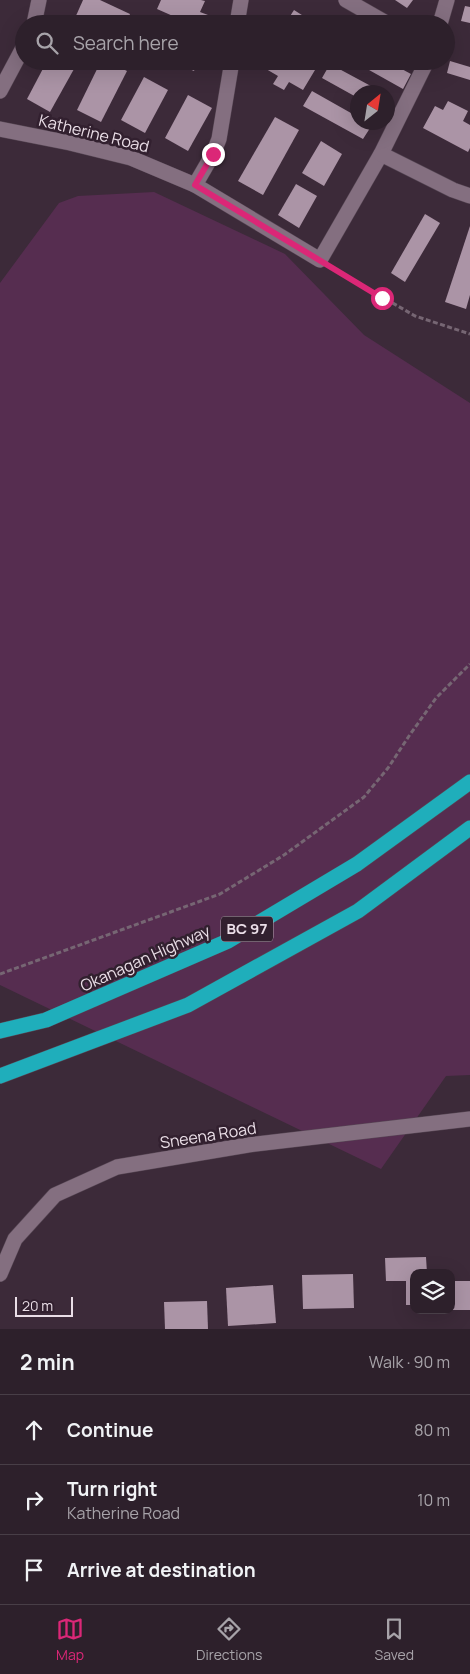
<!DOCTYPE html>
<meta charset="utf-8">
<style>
body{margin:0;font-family:Manrope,sans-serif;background:#392d37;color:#f1f3f6}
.controls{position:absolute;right:15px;bottom:15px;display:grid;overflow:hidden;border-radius:10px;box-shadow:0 5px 20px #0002}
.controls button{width:45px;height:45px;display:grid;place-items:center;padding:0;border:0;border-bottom:1px solid #483e47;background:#2d202b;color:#f1f3f6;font:25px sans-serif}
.compass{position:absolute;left:350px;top:85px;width:45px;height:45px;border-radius:50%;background:#2d202b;box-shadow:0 5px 20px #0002;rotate:30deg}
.scale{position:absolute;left:15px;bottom:12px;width:58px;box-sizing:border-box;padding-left:5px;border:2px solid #eadee7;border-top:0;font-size:14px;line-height:18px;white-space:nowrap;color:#eadee7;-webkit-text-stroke:4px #32202f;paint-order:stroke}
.stop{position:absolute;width:15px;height:15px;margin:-11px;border:4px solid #db2777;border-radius:50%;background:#fff}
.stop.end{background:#db2777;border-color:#fff;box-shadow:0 1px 5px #0008}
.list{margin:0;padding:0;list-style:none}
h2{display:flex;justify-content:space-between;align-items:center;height:65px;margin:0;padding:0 20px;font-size:21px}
h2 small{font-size:16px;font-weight:400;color:#a7a3a9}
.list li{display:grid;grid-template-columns:32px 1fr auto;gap:15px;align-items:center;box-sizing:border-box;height:70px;padding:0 20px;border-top:1px solid #483e47}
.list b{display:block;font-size:19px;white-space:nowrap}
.list p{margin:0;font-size:16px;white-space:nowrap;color:#a7a3a9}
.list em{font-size:16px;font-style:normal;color:#a7a3a9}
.icon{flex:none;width:28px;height:28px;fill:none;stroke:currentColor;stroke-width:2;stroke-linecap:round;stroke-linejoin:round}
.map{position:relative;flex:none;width:470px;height:1329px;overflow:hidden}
.search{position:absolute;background:#2d202b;box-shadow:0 5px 20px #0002;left:15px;right:15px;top:15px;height:55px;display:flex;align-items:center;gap:12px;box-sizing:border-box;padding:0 18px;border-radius:28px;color:#a7a3a9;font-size:19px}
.sheet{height:275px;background:#2d202b}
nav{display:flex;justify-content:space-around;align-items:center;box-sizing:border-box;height:70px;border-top:1px solid #483e47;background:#2d202b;font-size:14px;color:#a7a3a9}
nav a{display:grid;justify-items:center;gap:2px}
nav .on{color:#db2777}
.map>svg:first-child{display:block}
</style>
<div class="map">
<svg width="470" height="1329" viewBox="0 0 470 1329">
<rect width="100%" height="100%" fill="#3c2a39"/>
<path fill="#562d50" d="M154,192L285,254L364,335L470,403V1075L446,1076L381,1169L0,985V283L59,203L78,196Z"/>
<g fill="#ab94a6">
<path d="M83,0H100L130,14L126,24H87L75,18Z"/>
<path d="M161,0H201L205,1L200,12L208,15L204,24H191L157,9Z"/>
<path d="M395,0H413L407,8Z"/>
<path d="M465,6L470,7V23L461,21Z"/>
<path d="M294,10L316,24H285Z"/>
<path d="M47,61H60L74,69L50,112L27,99Z"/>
<path d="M101,61H107L127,71L101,122L77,110Z"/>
<path d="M170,61H198L194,71Z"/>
<path d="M264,61H311L318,65L303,90L289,82L284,90L273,84L278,76L261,66Z"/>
<path d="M353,61H387L411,74L403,89Z"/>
<path d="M450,61L470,67V80L447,73Z"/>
<path d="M330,64L382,92H358V98L322,78Z"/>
<path d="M144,77L168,90L145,133L121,120Z"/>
<path d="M312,91L358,117V122H367L372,125L363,139L303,106Z"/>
<path d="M188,95L212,108L188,151L165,138Z"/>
<path d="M448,101L468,111L463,121L470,125V148L468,152L423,128L435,106L443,110Z"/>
<path d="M275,117L299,130L263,195L238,181Z"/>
<path d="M321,141L342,154L324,186L302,173Z"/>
<path d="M296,184L317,196L299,228L278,215Z"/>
<path d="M425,214L440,223L405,282L391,273Z"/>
<path d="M470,226V295L466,309L445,302Z"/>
<path d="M426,1257L427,1273H414V1305H406V1281H386L385,1258Z"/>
<path d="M353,1274L354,1308L303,1309L302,1275Z"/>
<rect x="451" y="1281" width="19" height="29"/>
<path d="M273,1285L276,1323L228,1326L226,1288Z"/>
<path d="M207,1301L208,1329H165L164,1302Z"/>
</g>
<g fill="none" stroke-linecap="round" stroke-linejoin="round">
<defs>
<g id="minor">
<path d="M346,0L388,24"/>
<path d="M34,24L39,0"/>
<path d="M237,24L241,0"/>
<path d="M440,24L447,0"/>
<path d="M0,91L24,46"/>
<path d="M0,129L70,143L131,158L195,185L320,260L381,154L427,61"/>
<path d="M381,154L453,190L470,196"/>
<path d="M195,185L213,154L219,139L232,61"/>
<path d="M0,1274L15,1239L55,1195L117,1167L248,1145L470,1119"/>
</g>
<g id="highway">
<path d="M0,1031L46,1020L228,941L357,864L470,782"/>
<path d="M0,1076L188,1005L358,911L470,828"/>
</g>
</defs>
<use href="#minor" stroke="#574754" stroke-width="16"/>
<use href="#highway" stroke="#574754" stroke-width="16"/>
<g stroke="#766673" stroke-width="3" stroke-dasharray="5 2.5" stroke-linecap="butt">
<path d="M334,269L415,316L470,334"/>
<path d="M0,974L220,894L284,855L364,797L388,768L409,736L436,698L470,664"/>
</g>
<use href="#minor" stroke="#846f80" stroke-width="15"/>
<use href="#highway" stroke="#1faebb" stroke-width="15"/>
</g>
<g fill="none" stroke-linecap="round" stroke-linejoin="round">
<path stroke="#db2777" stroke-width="6" d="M213,154L195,185L382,298"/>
</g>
<g text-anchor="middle" stroke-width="5" stroke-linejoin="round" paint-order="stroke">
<rect fill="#32202f" stroke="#b3a5b0" stroke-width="1" x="221" y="916.5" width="52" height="25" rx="4"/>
<g font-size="15" font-weight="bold" fill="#eadee7">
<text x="247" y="934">BC 97</text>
</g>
<g font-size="16" fill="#eadee7" stroke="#32202f">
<text transform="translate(94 133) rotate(14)" y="6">Katherine Road</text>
<text transform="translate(145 958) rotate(-24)" y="6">Okanagan Highway</text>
<text transform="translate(208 1135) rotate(-9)" y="6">Sneena Road</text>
</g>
</g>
</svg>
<div class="controls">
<button><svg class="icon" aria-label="layers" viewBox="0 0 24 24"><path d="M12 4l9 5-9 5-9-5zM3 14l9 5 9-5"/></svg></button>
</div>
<svg class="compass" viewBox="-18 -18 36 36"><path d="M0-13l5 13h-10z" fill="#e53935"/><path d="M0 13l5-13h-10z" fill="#a7a3a9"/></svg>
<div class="scale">20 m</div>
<div class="stop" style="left:382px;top:298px"></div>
<div class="stop end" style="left:213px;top:154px"></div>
<div class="search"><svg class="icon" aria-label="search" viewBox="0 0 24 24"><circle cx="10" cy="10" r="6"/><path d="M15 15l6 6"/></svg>Search here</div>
</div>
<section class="sheet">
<h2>2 min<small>Walk · 90 m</small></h2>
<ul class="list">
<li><svg class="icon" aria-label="ahead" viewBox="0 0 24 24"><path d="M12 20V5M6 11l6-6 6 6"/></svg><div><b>Continue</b></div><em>80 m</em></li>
<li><svg class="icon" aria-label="right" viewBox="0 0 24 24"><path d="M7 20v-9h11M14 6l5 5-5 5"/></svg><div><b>Turn right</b><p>Katherine Road</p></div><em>10 m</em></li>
<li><svg class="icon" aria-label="arrive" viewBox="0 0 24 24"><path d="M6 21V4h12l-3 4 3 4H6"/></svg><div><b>Arrive at destination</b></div></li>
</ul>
</section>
<nav>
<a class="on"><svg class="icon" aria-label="map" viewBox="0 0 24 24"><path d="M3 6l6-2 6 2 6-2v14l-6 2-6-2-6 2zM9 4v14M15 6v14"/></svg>Map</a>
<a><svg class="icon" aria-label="directions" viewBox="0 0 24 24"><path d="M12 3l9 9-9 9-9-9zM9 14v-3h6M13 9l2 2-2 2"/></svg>Directions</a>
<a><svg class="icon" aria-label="saved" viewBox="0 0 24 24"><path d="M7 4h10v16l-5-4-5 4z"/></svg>Saved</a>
</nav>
